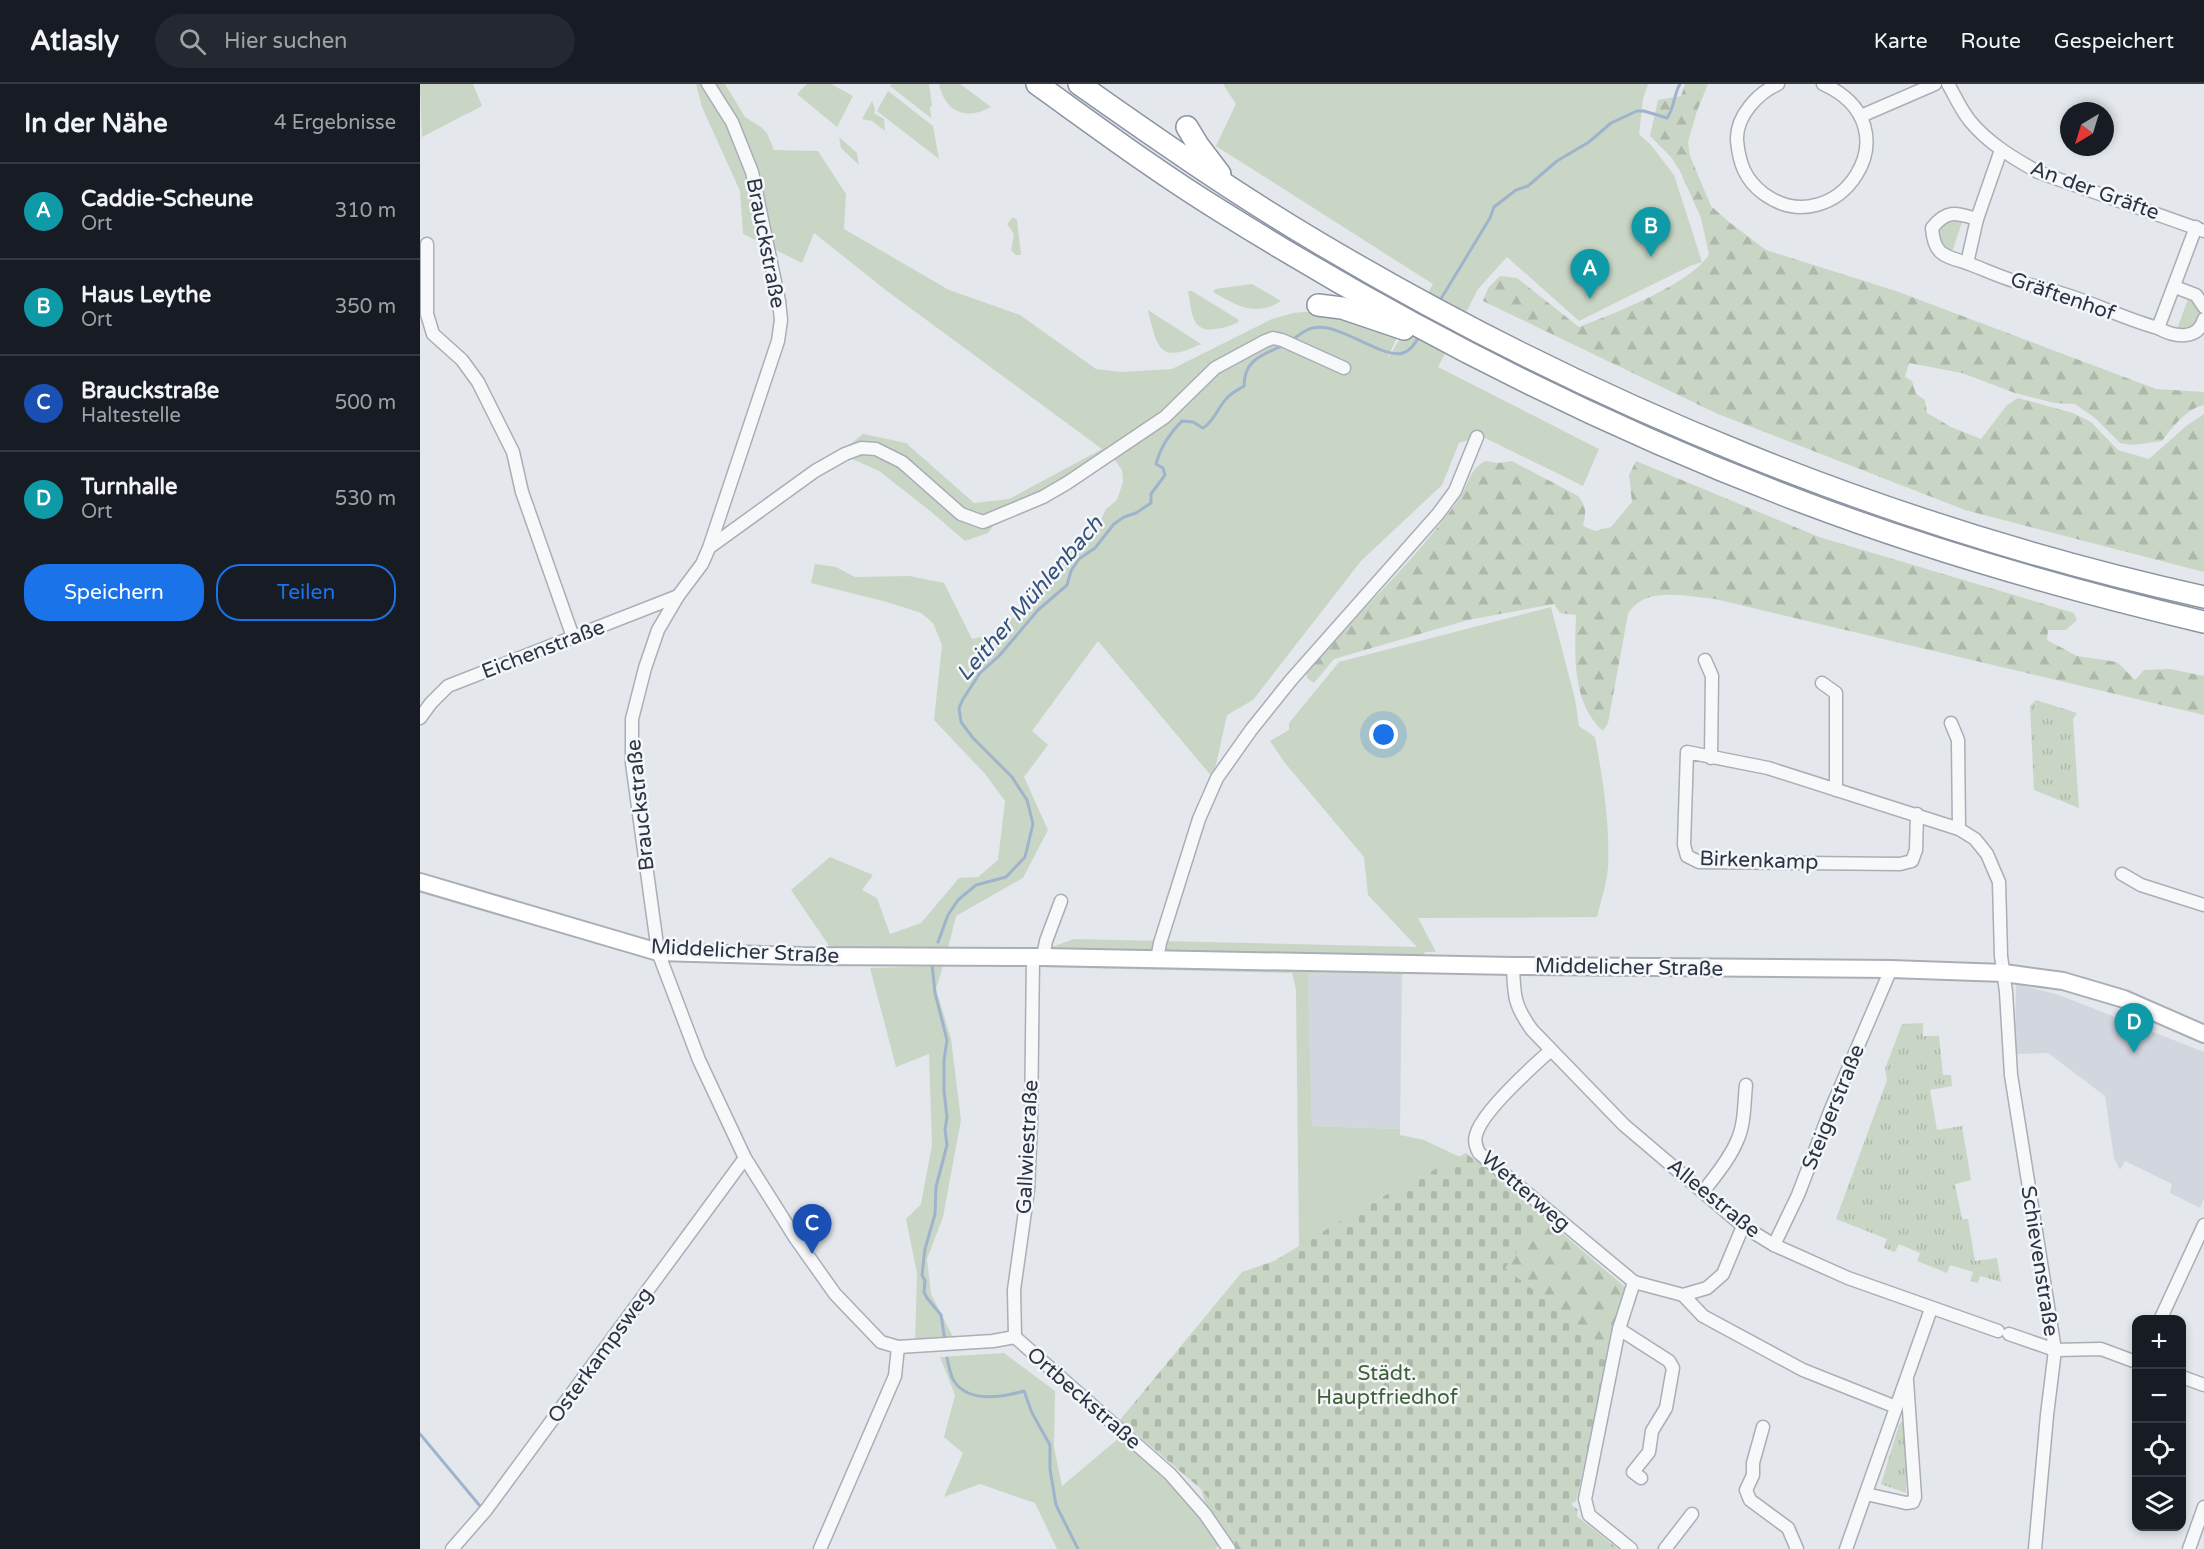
<!DOCTYPE html>
<html lang="de">
<meta charset="utf-8">
<style>
body{margin:0;font-family:"Varela Round",sans-serif;background:#242831;color:#f1f3f6}
.controls{position:absolute;right:18px;bottom:18px;display:grid;overflow:hidden;border-radius:12px;box-shadow:0 3px 9px #0003}
.controls button{width:54px;height:54px;display:grid;place-items:center;padding:0;border:0;border-bottom:2px solid #363941;background:#171b24;color:#f1f3f6;font:30px sans-serif}
.compass{position:absolute;left:1640px;top:18px;width:54px;height:54px;border-radius:50%;background:#171b24;box-shadow:0 3px 9px #0003;rotate:218deg}
.you{position:absolute;left:964px;top:651px;width:21px;height:21px;margin:-15px;border:4px solid #fff;border-radius:50%;background:#1a73e8;box-shadow:0 0 0 9px #1a73e833}
.badge{display:grid;place-items:center;width:39px;height:39px;border-radius:50%;background:#1a73e8;color:#fff;font-size:20px;font-weight:700}
.pin{position:absolute;translate:-50% -50px;filter:drop-shadow(0 2px 3px #0008)}
.pin::after{content:'';position:absolute;top:32px;width:21px;height:18px;background:inherit;clip-path:polygon(0 0,100% 0,50% 100%)}
.list{margin:0;padding:0;list-style:none}
h2{display:flex;justify-content:space-between;align-items:center;height:78px;margin:0;padding:0 24px;font-size:26px}
h2 small{font-size:20px;font-weight:400;color:#9ea1a6}
.list li{display:grid;grid-template-columns:39px 1fr auto;gap:18px;align-items:center;box-sizing:border-box;height:96px;padding:0 24px;border-top:2px solid #363941}
.list b{display:block;font-size:22px;white-space:nowrap}
.list p{margin:0;font-size:20px;white-space:nowrap;color:#9ea1a6}
.list em{font-size:20px;font-style:normal;color:#9ea1a6}
.actions{display:flex;gap:12px;padding:18px 24px}
.actions a{flex:1;padding:14px 0;border:2px solid #1a73e8;border-radius:24px;text-align:center;font-size:21px;color:#1a73e8}
.actions .main{background:#1a73e8;color:#fff}
.icon{flex:none;width:33px;height:33px;fill:none;stroke:currentColor;stroke-width:2;stroke-linecap:round;stroke-linejoin:round}
.map{position:relative;flex:none;width:1784px;height:1465px;overflow:hidden}
header{display:flex;align-items:center;gap:36px;box-sizing:border-box;height:84px;padding:0 30px;background:#171b24;border-bottom:2px solid #363941}
header strong{font-size:28px}
nav{display:flex;gap:33px;margin-inline-start:auto;font-size:21px}
.search{width:420px;height:54px;background:#242831;display:flex;align-items:center;gap:15px;box-sizing:border-box;padding:0 21px;border-radius:33px;color:#9ea1a6;font-size:22px}
main{display:flex}
aside{flex:1;background:#171b24}
.map>svg:first-child{display:block}
</style>
<header>
<strong>Atlasly</strong>
<div class="search"><svg class="icon" aria-label="search" viewBox="0 0 24 24"><circle cx="10" cy="10" r="6"/><path d="M15 15l6 6"/></svg>Hier suchen</div>
<nav><a>Karte</a><a>Route</a><a>Gespeichert</a></nav>
</header>
<main>
<aside>
<h2>In der Nähe<small>4 Ergebnisse</small></h2>
<ul class="list">
<li><span class="badge" style="background:#0f9aa8">A</span><div><b>Caddie-Scheune</b><p>Ort</p></div><em>310 m</em></li>
<li><span class="badge" style="background:#0f9aa8">B</span><div><b>Haus Leythe</b><p>Ort</p></div><em>350 m</em></li>
<li><span class="badge" style="background:#1a4fb4">C</span><div><b>Brauckstraße</b><p>Haltestelle</p></div><em>500 m</em></li>
<li><span class="badge" style="background:#0f9aa8">D</span><div><b>Turnhalle</b><p>Ort</p></div><em>530 m</em></li>
</ul>
<div class="actions"><a class="main">Speichern</a><a>Teilen</a></div>
</aside>
<div class="map">
<svg width="1784" height="1465" viewBox="0 0 1784 1465">
<defs>
<pattern id="forest-firs" width="22" height="20" patternUnits="userSpaceOnUse" patternTransform="scale(1.5)"><rect width="22" height="20" fill="#c9d6c5"/><path d="M5 1l3.5 6h-7zM16 11l3.5 6h-7z" fill="#adb8ab"/></pattern>
<pattern id="cemetery-stones" width="16" height="16" patternUnits="userSpaceOnUse" patternTransform="scale(1.5)"><rect width="16" height="16" fill="#c9d6c5"/><path d="M2 7V4a2 2 0 0 1 4 0v3zM10 15v-3a2 2 0 0 1 4 0v3z" fill="#adb8ab"/></pattern>
<pattern id="park-tufts" width="24" height="20" patternUnits="userSpaceOnUse" patternTransform="scale(1.5)"><rect width="24" height="20" fill="#c9d6c5"/><path d="M3 7l-1-3M5 7V3M7 7l1-3M15 17l-1-3M17 17v-4M19 17l1-3" fill="none" stroke="#adb8ab"/></pattern>
</defs>
<rect width="100%" height="100%" fill="#e4e7ec"/>
<g fill="#d2d6de">
<path d="M888,889L982,891L980,1045L892,1042Z"/>
<path d="M1596,900L1639,911L1784,968V1114L1780,1124L1750,1109L1752,1100L1705,1077L1700,1086L1694,1074L1685,1012L1628,969L1597,970L1595,947Z"/>
</g>
<g fill="#c9d6c5">
<path d="M0,0H53L62,22L2,53Z"/>
<path d="M276,0H305L325,33L341,43L347,49L354,66L398,67L426,110L424,145L529,206L600,231L676,285L702,288L752,285L852,235L873,229L898,227L977,253L967,276L1013,200L796,62L816,20L803,0H1228L1223,15L1219,50L1231,61L1254,91L1282,178L1270,182L1159,237L1087,173L1058,205L1018,283L1179,365L1163,402L1061,352L1039,359L1022,401L941,477L833,616L807,631L793,694L678,557L612,647L628,661L604,693L628,746L603,794L536,832L528,864L410,863L371,806L410,773L453,791L442,806L457,814L470,850L501,839L539,794L558,793L578,776L585,717L566,691L514,636L522,561L513,539L501,529L467,518L391,499L395,480L416,483L435,493L489,492L524,499L552,555L571,551L601,527L640,473L671,456L686,425L697,416L703,398L702,386L694,375L649,404L574,441L568,449L545,457L509,426L459,387L419,369L443,350L486,359L554,419L589,415L682,365L467,207L394,149L382,179L323,150L320,107L282,23Z"/>
<path d="M387,0H411L433,12L417,43L377,10Z"/>
<path d="M472,0H509L512,22L510,23L511,34L470,2Z"/>
<path d="M519,0H540L571,23C546,37 525,28 519,0Z"/>
<path d="M468,7L513,42L519,75L457,27Z"/>
<path d="M452,17L455,25L454,29L464,35L465,47L452,37L442,35Z"/>
<path d="M419,53L437,69L439,81L421,64Z"/>
<path d="M593,133L597,136L601,171H596L591,166L594,150L587,140Z"/>
<path d="M1529,135L1551,138L1550,140L1542,138L1532,168L1522,166L1518,146Z"/>
<path d="M832,200L861,217C835,234 816,221 793,208L795,205Z"/>
<path d="M768,207H772L819,236L818,238C810,242 804,244 795,245C770,249 772,225 768,207Z"/>
<path d="M1759,209L1770,213L1780,226L1779,238L1766,248L1757,245L1768,215L1758,211Z"/>
<path d="M728,227V226L781,260C739,280 738,265 728,227Z"/>
<path d="M1131,523L1155,615L1159,642L1175,653C1183,695 1190,740 1188,783C1187,799 1181,817 1177,833L998,834L1016,868H1005L1000,877L982,891L888,889L892,1042L980,1045V1051L1004,1056L1040,1073L949,1120L879,1163L876,906L872,889L617,883L629,864L654,855L997,863L948,811L944,773L865,679L850,657L869,646V639L919,578Z"/>
<path d="M523,882L516,905L531,955L541,1036L523,1133L507,1175L511,1210L536,1259L495,1262L497,1189L486,1135L501,1120L512,1061L509,970L476,983L450,884Z"/>
<path d="M584,1269L635,1307L634,1363L642,1402L705,1349L750,1390L802,1459L795,1465H637L615,1419L560,1400L524,1413L543,1369L524,1353L535,1311L520,1273Z"/>
</g>
<g fill="url(#forest-firs)">
<path d="M1265,0H1288L1277,27L1268,58L1270,72L1291,122L1309,138L1346,166L1476,207L1736,305L1784,308V321C1766,325 1753,343 1742,357L1713,361L1700,359L1675,334L1655,320L1634,319L1595,309L1542,289L1489,279L1485,293L1492,297L1496,310L1505,316L1507,329L1531,343L1561,355L1587,321L1598,314L1653,329L1671,338L1698,366L1729,375L1766,342L1784,330V488L1545,426L1298,330L1063,217L1068,204L1080,192L1097,194L1159,243C1191,231 1273,199 1289,170L1281,134L1260,87L1251,73L1230,52L1238,16L1261,12Z"/>
<path d="M1065,377L1078,379L1092,377L1158,412C1167,422 1166,429 1163,442L1175,447L1191,443L1212,418L1209,391L1216,377L1399,453L1654,529L1657,536L1646,546H1628L1627,556L1657,572L1697,578L1715,596L1724,586L1750,585L1784,592V631L1295,515C1267,513 1225,501 1208,530L1188,639L1183,647C1151,618 1155,569 1156,531L1140,529L1134,520L1048,536L914,575L894,599L887,594V589L904,567C949,519 998,472 1037,418C1048,404 1048,386 1065,377Z"/>
<path d="M1055,1075L1205,1203L1190,1267L1084,1184Z"/>
<path d="M781,1405L826,1465H812L788,1429Z"/>
</g>
<path fill="url(#cemetery-stones)" d="M1046,1069L1123,1133L1085,1184L1190,1267L1156,1417L1151,1420L1158,1426L1157,1432L1198,1465H826L781,1405L700,1336L822,1188L854,1177L949,1120Z"/>
<g fill="url(#park-tufts)">
<path d="M1616,616L1657,629L1653,635L1659,724L1614,706L1610,622Z"/>
<path d="M1503,939V952H1519L1523,991H1531L1532,1002L1510,1006L1517,1046L1542,1042L1551,1096L1535,1100L1542,1135H1548L1555,1177L1577,1174L1581,1198L1560,1192L1558,1199L1550,1197L1553,1188L1530,1181L1527,1189L1497,1177L1500,1169L1479,1160L1475,1168L1464,1164L1467,1155L1416,1135L1467,996L1465,985L1482,940Z"/>
<path d="M1486,1332V1409L1461,1400L1479,1341Z"/>
</g>
<g fill="none" stroke-linecap="round" stroke-linejoin="round">
<g stroke="#9fb4cc" stroke-width="3">
<path d="M1019,218L1070,134L1074,123L1096,106L1108,102L1137,77L1169,58L1191,39L1217,27H1224L1247,34C1255,23 1253,12 1260,0"/>
<path d="M872,256C878,252 885,245 893,244C920,238 963,276 983,269C990,267 996,258 999,252"/>
<path d="M518,858L528,831L538,816L556,801L586,793L605,773L613,740L607,716L592,693L553,654L541,638L539,624L543,615L560,589L579,572L618,526L647,501L651,487L659,475L675,464L694,440L704,433L716,429L731,419V410L745,391L743,384L736,380C740,364 750,349 762,337L773,338L783,344C793,339 798,323 807,314C811,309 818,306 824,302C824,275 843,271 864,261"/>
<path d="M512,880L515,909L527,956L524,976V1007L527,1033L525,1046L527,1061L516,1103L515,1130L505,1165L502,1191L505,1197L504,1208L507,1214L521,1231L525,1257"/>
<path d="M527,1274C529,1282 530,1291 534,1297C549,1320 583,1313 604,1307L612,1329L630,1361V1385L636,1421L658,1465"/>
<path d="M0,1350L60,1422"/>
</g>
<defs>
<g id="street">
<path d="M288,0L312,38L332,88L359,217L361,236L358,257L289,464L282,480L258,512L238,546L225,584L212,635V679L238,868L279,976L325,1074L376,1155L415,1210L461,1258L478,1263L573,1257L595,1253"/>
<path d="M1358,0C1338,9 1316,32 1317,56C1319,79 1325,96 1344,110C1416,162 1499,43 1403,0"/>
<path d="M1528,0C1535,12 1541,26 1550,37C1568,59 1593,74 1618,88L1784,147"/>
<path d="M1441,32L1515,0"/>
<path d="M1581,66L1557,135L1547,179C1566,186 1586,196 1605,200C1620,203 1635,207 1650,212C1680,222 1708,236 1738,244L1776,143"/>
<path d="M7,160V230L13,250L42,276L58,298L93,368L102,408L153,553"/>
<path d="M1547,179C1524,172 1514,171 1512,144C1527,125 1536,129 1557,135"/>
<path d="M1755,203L1776,211L1784,223"/>
<path d="M1738,244C1754,253 1778,257 1784,235"/>
<path d="M290,463L395,387L425,370L441,364L456,365L482,378L541,430L563,438L623,413L647,399L745,333L795,284L845,257L853,254L862,256L924,284"/>
<path d="M1285,576L1292,592L1291,674"/>
<path d="M1402,599L1416,609V706"/>
<path d="M0,634L11,619L28,602L258,512"/>
<path d="M1531,639L1538,656L1539,745"/>
<path d="M1497,730L1496,766L1492,777L1480,780L1279,778L1267,772L1264,761L1267,668L1348,684L1539,745L1555,755L1567,770L1579,798L1581,872L1586,908L1591,991L1635,1266L1627,1331L1615,1465"/>
<path d="M1702,790L1721,801L1784,821"/>
<path d="M623,873L626,857L641,817"/>
<path d="M737,875L740,859L779,735L797,694L831,646L871,596L1018,430L1035,407L1057,353"/>
<path d="M1093,882C1094,912 1094,921 1112,946L1204,1041L1323,1142L1354,1161L1428,1194L1578,1247"/>
<path d="M1131,966C1113,982 1061,1029 1056,1051C1054,1058 1056,1063 1059,1069L1214,1198L1263,1211L1287,1204L1303,1190L1323,1142"/>
<path d="M1283,1108C1295,1092 1309,1076 1317,1057C1325,1040 1324,1019 1326,1001"/>
<path d="M1354,1161L1378,1111L1411,1025L1471,885"/>
<path d="M1263,1211L1283,1232L1383,1286L1476,1323"/>
<path d="M1740,1236L1784,1141"/>
<path d="M1199,1245L1249,1277L1253,1284L1246,1324L1232,1347L1229,1368L1213,1388L1221,1394"/>
<path d="M1589,1250L1635,1266L1681,1265L1716,1278"/>
<path d="M595,1253L594,1206L608,1106L611,1040L613,873"/>
<path d="M595,1253L750,1390L785,1430L809,1465"/>
<path d="M1762,1293L1784,1301"/>
<path d="M1343,1343L1333,1379V1391L1326,1406L1330,1416L1368,1444L1377,1465"/>
<path d="M1446,1410L1486,1419L1493,1418L1495,1413L1487,1297"/>
<path d="M32,1465L66,1426L325,1074"/>
<path d="M400,1465L475,1292L478,1263"/>
<path d="M1211,1465L1169,1431L1165,1415L1199,1245L1214,1198"/>
<path d="M1245,1465L1272,1430"/>
<path d="M1426,1465L1511,1225"/>
<path d="M1769,1465L1784,1423"/>
</g>
<path id="secondary" d="M0,798L238,868L382,872L623,873L1093,882L1471,885L1584,889L1643,897L1704,915L1784,950"/>
<g id="highway">
<path d="M617,0C677,43 736,87 799,126C984,242 1180,342 1385,419C1515,468 1649,506 1784,538"/>
<path d="M659,0C737,55 816,110 899,159C1173,322 1473,444 1784,513"/>
<path d="M767,43L778,61L800,90"/>
<path d="M898,221L922,224L984,245"/>
</g>
</defs>
<use href="#street" stroke="#a9aeb7" stroke-width="15"/>
<use href="#secondary" stroke="#a9aeb7" stroke-width="20"/>
<use href="#highway" stroke="#8b94a3" stroke-width="24"/>
<use href="#street" stroke="#f7f8fa" stroke-width="12"/>
<use href="#secondary" stroke="#fff" stroke-width="16"/>
<use href="#highway" stroke="#fff" stroke-width="21"/>
</g>
<g text-anchor="middle" stroke-width="5" stroke-linejoin="round" paint-order="stroke">
<g font-size="21" fill="#2b3445" stroke="#f4f6f9">
<text transform="translate(1675 106) rotate(20)" y="7">An der Gräfte</text>
<text transform="translate(346 159) rotate(79)" y="7">Brauckstraße</text>
<text transform="translate(1643 212) rotate(19)" y="7">Gräftenhof</text>
<text transform="translate(123 565) rotate(-21)" y="7">Eichenstraße</text>
<text transform="translate(220 721) rotate(-96)" y="7">Brauckstraße</text>
<text transform="translate(1339 776) rotate(2)" y="7">Birkenkamp</text>
<text transform="translate(325 867) rotate(3)" y="7">Middelicher Straße</text>
<text transform="translate(1209 883) rotate(1)" y="7">Middelicher Straße</text>
<text transform="translate(1413 1023) rotate(-68)" y="7">Steigerstraße</text>
<text transform="translate(607 1063) rotate(-87)" y="7">Gallwiestraße</text>
<text transform="translate(1106 1107) rotate(41)" y="7">Wetterweg</text>
<text transform="translate(1294 1114) rotate(39)" y="7">Alleestraße</text>
<text transform="translate(1620 1177) rotate(81)" y="7">Schievenstraße</text>
<text transform="translate(180 1271) rotate(-54)" y="7">Osterkampsweg</text>
<text transform="translate(664 1314) rotate(41)" y="7">Ortbeckstraße</text>
</g>
<g font-size="21" fill="#3f6138" stroke="#f4f6f9">
<text x="967" y="1296">Städt.<tspan x="967" dy="24">Hauptfriedhof</tspan></text>
</g>
<g font-size="22" font-style="italic" fill="#34527a" stroke="#f4f6f9">
<text transform="translate(609 514) rotate(-49)" y="8">Leither Mühlenbach</text>
</g>
</g>
</svg>
<div class="controls">
<button>+</button>
<button>−</button>
<button><svg class="icon" aria-label="locate" viewBox="0 0 24 24"><circle cx="12" cy="12" r="6"/><path d="M12 2v4M12 18v4M2 12h4M18 12h4"/></svg></button>
<button><svg class="icon" aria-label="layers" viewBox="0 0 24 24"><path d="M12 4l9 5-9 5-9-5zM3 14l9 5 9-5"/></svg></button>
</div>
<svg class="compass" viewBox="-18 -18 36 36"><path d="M0-13l5 13h-10z" fill="#e53935"/><path d="M0 13l5-13h-10z" fill="#9ea1a6"/></svg>
<div class="you"></div>
<div class="pin badge" style="left:1170px;top:215px;background:#0f9aa8">A</div>
<div class="pin badge" style="left:1231px;top:173px;background:#0f9aa8">B</div>
<div class="pin badge" style="left:392px;top:1170px;background:#1a4fb4">C</div>
<div class="pin badge" style="left:1714px;top:969px;background:#0f9aa8">D</div>
</div>
</main>
